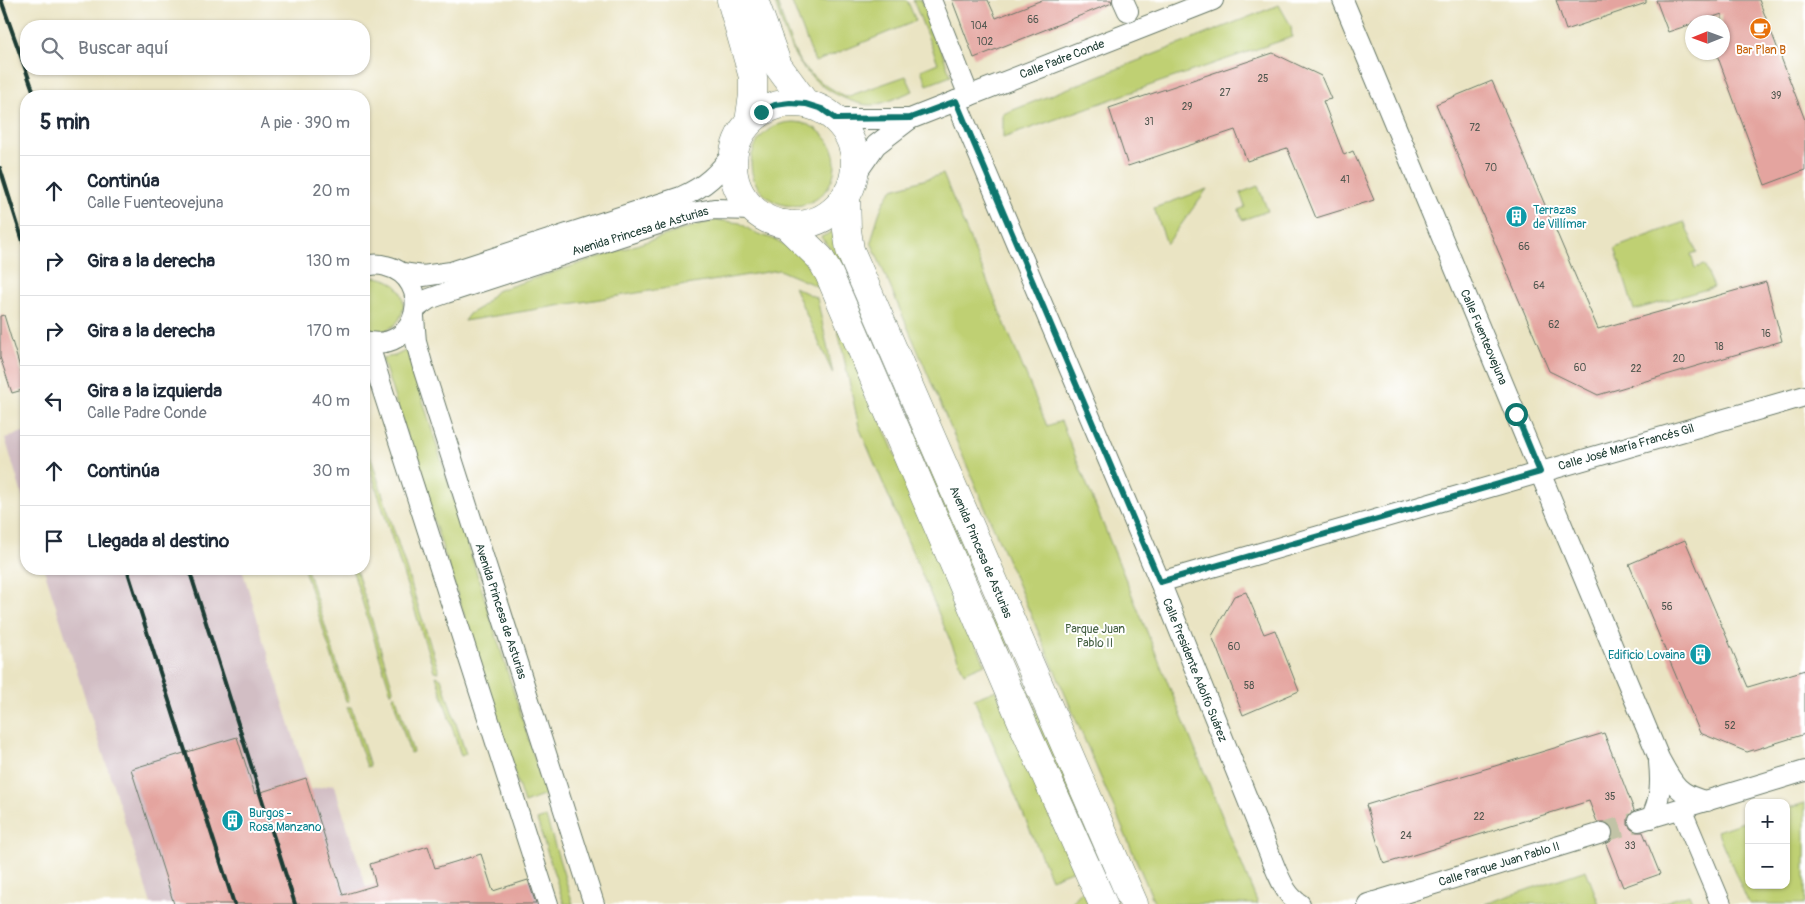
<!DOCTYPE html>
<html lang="es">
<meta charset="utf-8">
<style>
body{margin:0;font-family:Pangolin,sans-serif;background:#f6f6f7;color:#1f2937}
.controls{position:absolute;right:15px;bottom:15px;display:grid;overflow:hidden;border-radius:10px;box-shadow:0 1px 4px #0004}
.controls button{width:45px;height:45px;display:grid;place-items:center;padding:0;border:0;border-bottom:1px solid #e0e1e3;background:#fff;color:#1f2937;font:25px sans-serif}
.compass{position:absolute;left:1685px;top:15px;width:45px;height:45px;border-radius:50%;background:#fff;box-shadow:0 1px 4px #0004;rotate:269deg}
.stop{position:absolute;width:15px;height:15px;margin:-11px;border:4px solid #0f766e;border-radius:50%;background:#fff}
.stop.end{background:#0f766e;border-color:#fff;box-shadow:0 1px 5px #0008}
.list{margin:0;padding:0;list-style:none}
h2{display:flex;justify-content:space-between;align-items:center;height:65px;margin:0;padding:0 20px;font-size:21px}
h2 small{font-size:16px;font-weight:400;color:#747a83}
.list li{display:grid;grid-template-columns:32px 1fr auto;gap:15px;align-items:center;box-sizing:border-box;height:70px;padding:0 20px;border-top:1px solid #e0e1e3}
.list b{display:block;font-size:19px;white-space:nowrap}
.list p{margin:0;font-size:16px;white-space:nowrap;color:#747a83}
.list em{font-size:16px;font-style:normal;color:#747a83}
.icon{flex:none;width:28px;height:28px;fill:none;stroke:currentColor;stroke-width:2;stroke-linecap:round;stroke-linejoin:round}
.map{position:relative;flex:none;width:1805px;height:904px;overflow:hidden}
.search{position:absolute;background:#fff;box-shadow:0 1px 4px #0004;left:20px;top:20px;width:350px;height:55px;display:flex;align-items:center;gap:12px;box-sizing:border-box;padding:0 18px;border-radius:20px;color:#747a83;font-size:19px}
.panel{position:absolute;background:#fff;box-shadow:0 1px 4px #0004;left:20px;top:90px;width:350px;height:485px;border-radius:20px}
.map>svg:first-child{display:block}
</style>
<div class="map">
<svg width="1805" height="904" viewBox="0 0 1805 904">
<rect width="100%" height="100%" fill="#fff"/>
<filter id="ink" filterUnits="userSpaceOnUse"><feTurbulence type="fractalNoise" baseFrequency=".02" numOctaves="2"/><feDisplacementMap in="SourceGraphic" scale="10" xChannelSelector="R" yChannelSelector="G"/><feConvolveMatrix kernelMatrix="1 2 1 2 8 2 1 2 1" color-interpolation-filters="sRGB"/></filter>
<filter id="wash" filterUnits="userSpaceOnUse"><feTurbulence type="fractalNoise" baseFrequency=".0096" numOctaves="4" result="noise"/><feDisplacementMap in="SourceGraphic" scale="20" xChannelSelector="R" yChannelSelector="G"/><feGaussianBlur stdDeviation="1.12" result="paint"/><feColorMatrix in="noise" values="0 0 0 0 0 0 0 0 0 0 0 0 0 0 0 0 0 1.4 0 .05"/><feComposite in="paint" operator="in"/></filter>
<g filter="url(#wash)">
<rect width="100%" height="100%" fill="#eae4c3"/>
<g fill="#d2bec4">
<path d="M26,431V508L5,438Z"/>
<path d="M44,569H242L310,790L334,784L366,887L376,884L370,864L428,846L440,883L446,865L481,854L493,891L536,877L545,904H151Z"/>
</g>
<g fill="#bfd073" stroke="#6f8654">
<path d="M774,0H776C783,18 791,50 802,65C813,79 830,88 846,97L906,76L913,91C899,96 882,106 868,105C856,104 843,98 832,92C792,68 788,41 774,0Z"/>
<path d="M791,0H907L916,21L815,62Z"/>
<path d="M913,0H922L951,76L927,85L921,70L938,63Z"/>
<path d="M1279,5L1291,26L1292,37L1157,83L1003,138V114Z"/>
<circle cx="793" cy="164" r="42"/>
<path d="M943,174L1047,426L1061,421L1258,904H1155L871,242C876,225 880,202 893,189Z"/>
<path d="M1258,186L1268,211L1242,220L1239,210L1245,207L1240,193Z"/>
<path d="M1207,189L1167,244L1154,208Z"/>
<path d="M718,220L740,223L753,232L776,240L791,248L808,263L826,290L779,270L464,321L469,314L481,307L496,291L700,224Z"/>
<path d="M1684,222L1697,252L1691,254L1695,268L1704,265L1714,287L1634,310L1615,248Z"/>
<path d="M836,230L849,274L843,277L832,251L821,237Z"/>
<path d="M374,277C421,280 407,345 364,329V280Z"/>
<path d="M794,287L817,298L833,374Z"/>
<path d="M858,296L1101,859L1097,862L852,299Z"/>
<path d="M834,312L985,664L964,673L859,427Z"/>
<path d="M407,350L546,795L524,803L382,358L395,356Z"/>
<path d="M364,436L439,672L434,671L364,450Z"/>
<path d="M304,569H307L349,701H346Z"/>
<path d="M352,569H356L393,689L391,693Z"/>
<path d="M436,676L441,678L466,754L461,756Z"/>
<path d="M996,690L1074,870L1051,879L974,699Z"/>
<path d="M395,694L413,752L410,753L393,698Z"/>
<path d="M347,707H351L370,766L367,767Z"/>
<path d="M1805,803V904H1749L1717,831L1749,820V885H1786V809Z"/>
<path d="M546,817L573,904H564L537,820Z"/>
<path d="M1586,870L1599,904H1485Z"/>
<path d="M1083,890L1089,904H1070Z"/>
<path d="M1689,894L1693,904H1659Z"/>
</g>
<g id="blocks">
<g fill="#e4a49f">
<path d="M952,0H988L996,18L1042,0H1111L1112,3L974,58Z"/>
<path d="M1556,0H1646V3L1566,30Z"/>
<path d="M1656,0H1759L1805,120V170L1765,185L1716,52H1722V14L1698,22H1692V24L1668,32Z"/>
<path d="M1273,53L1321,76L1331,99L1323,101L1344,155L1353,151L1374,200L1316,218L1287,148L1247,161L1235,130L1128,166L1109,108Z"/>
<path d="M1492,81L1598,329L1766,282L1782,341L1598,395L1549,371L1436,104Z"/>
<path d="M4,315L26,387V389L12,393L0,357V316Z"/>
<path d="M1685,540L1748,687L1805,670V734L1747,752L1700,733L1629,564Z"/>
<path d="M1246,592L1264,634L1275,630L1299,691L1243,715L1212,636L1234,596Z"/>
<path d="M1604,733L1634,810L1628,818V825L1631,829L1636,832H1643L1660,874L1623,887L1606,844L1611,841L1613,836V829L1610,824L1605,822H1597L1589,801L1384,864L1366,805Z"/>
<path d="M237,737L255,794L306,778L343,895L376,885L370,864L428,846L435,868L481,854L493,891L528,880L536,904H174L131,769Z"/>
</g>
</g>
</g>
<g filter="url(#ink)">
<use href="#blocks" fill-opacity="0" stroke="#676" stroke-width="1"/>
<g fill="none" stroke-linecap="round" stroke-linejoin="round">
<path stroke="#c1c3a6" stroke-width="20" stroke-dasharray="20 10" stroke-linecap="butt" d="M1602,833L1639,821"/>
<defs>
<g id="street">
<path d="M931,0L969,96"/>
<path d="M1123,0L1128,11"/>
<path d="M1343,0L1659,758C1672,782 1678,796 1707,801"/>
<path d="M956,101L1160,582L1276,870C1282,883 1287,896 1300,904"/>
<path d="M836,119H910"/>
<path d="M853,178L876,145L910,119L1213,0"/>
<path d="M364,267C371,264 379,264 386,266C435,278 420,355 364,341"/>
<path d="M402,273L423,276L451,272L681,197C706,186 718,174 734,152"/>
<path d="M416,308L429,299L446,293L692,213L714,209L754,210"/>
<path d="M414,317L416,342L424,371L594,904"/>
<path d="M364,342L371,352L381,385L548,904"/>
<path d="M1160,582L1805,396"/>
<path d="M1681,809L1721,904"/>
<path d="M1651,818C1661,799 1661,782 1659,762"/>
<path d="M1639,821L1805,771"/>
<path d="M1368,904L1602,833"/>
</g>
<g id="secondary">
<path d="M731,0L753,77V95L749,122"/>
<path d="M754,0L778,66L806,104"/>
<circle cx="794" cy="164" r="61"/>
<path d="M846,195L847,230L850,250L1134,904"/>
<path d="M785,224L820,258L829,274L1025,729L1103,904"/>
</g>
</defs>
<use href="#street" stroke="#676" stroke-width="22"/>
<use href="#secondary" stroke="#676" stroke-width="29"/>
<use href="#street" stroke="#fff" stroke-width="20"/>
<use href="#secondary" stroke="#fff" stroke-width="28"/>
<g stroke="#1f3d34" stroke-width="4">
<path d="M1,0L35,96"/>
<path d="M0,168L26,251"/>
<path d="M127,569L234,904"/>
<path d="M189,569L295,904"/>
</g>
</g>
</g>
<g fill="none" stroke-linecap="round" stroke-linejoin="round" filter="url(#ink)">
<path stroke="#0f766e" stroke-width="6" d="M761,112L775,105L790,103L806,104L822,109L836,119L910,118L956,101L1160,582L1540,472L1516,414"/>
</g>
<defs>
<symbol id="cafe-disc" viewBox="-11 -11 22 22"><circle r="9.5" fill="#e8710a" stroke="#fff"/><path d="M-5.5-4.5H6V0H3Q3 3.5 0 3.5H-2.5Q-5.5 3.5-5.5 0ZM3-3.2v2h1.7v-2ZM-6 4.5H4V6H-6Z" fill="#fff"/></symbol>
<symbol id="building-disc" viewBox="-11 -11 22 22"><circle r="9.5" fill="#0f9aa8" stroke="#fff"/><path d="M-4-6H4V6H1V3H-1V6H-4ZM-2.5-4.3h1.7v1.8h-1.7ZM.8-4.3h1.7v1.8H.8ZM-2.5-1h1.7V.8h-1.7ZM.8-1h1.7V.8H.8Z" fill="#fff"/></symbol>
</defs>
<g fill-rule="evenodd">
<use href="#cafe-disc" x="1748" y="16" width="25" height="25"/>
<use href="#building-disc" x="1504" y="204" width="25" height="25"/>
<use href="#building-disc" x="1688" y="642" width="25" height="25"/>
<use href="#building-disc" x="220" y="808" width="25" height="25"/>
</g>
<g text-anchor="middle" stroke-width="4" stroke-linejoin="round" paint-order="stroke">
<g font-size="10" fill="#50574f">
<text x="1033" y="23">66</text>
<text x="979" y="29">104</text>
<text x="985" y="45">102</text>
<text x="1263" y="82">25</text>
<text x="1225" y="96">27</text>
<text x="1776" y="99">39</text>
<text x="1187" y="110">29</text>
<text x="1149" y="125">31</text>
<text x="1475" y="131">72</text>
<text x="1491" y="171">70</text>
<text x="1345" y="183">41</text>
<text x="1524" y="250">66</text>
<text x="1539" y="289">64</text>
<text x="1554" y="328">62</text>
<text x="1766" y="337">16</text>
<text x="1719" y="350">18</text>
<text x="1679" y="362">20</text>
<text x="1580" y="371">60</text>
<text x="1636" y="372">22</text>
<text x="1667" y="610">56</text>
<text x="1234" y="650">60</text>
<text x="1249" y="689">58</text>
<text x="1730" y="729">52</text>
<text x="1610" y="800">35</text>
<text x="1479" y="820">22</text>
<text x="1406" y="839">24</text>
<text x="1630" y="849">33</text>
</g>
<g font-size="12" fill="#c56008" stroke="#fff">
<text x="1761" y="54">Bar Plan B</text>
</g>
<g font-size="12" fill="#1f3d34" stroke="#fff">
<text transform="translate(1062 59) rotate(-21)" y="4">Calle Padre Conde</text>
<text transform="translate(640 231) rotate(-17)" y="4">Avenida Princesa de Asturias</text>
<text transform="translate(1484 337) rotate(67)" y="4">Calle Fuenteovejuna</text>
<text transform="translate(1626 447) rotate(-16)" y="4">Calle José María Francés Gil</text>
<text transform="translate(981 552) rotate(67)" y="4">Avenida Princesa de Asturias</text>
<text transform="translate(501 611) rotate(72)" y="4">Avenida Princesa de Asturias</text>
<text transform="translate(1195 670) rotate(68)" y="4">Calle Presidente Adolfo Suárez</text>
<text transform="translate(1499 864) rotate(-17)" y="4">Calle Parque Juan Pablo II</text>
</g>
<g font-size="12" fill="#0d838f" stroke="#fff" text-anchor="start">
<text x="1533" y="214">Terrazas<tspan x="1533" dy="14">de Villímar</tspan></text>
<text x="1685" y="659" text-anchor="end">Edificio Lovaina</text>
<text x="249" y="817">Burgos -<tspan x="249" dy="14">Rosa Manzano</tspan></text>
</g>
<g font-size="12" fill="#476244" stroke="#fff">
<text x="1095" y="633">Parque Juan<tspan x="1095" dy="14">Pablo II</tspan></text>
</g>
</g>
</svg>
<div class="controls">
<button>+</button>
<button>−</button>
</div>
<svg class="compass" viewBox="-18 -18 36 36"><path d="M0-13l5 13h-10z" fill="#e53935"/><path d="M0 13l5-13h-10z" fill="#747a83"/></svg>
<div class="stop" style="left:1516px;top:414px"></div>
<div class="stop end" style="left:761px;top:112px"></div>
<div class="search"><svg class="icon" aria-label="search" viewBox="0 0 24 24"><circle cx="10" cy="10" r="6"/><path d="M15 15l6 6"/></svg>Buscar aquí</div>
<section class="panel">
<h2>5 min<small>A pie · 390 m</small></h2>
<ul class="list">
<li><svg class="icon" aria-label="ahead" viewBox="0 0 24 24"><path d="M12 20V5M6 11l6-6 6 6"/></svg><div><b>Continúa</b><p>Calle Fuenteovejuna</p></div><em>20 m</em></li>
<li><svg class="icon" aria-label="right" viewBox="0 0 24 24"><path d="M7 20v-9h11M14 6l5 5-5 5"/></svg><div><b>Gira a la derecha</b></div><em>130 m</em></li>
<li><svg class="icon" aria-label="right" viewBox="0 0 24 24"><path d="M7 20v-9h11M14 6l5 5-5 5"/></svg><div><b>Gira a la derecha</b></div><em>170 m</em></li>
<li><svg class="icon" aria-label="left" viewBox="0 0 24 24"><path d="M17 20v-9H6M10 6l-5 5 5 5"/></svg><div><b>Gira a la izquierda</b><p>Calle Padre Conde</p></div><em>40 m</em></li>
<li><svg class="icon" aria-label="ahead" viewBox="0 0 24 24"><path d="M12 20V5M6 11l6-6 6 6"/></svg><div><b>Continúa</b></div><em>30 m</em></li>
<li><svg class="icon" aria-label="arrive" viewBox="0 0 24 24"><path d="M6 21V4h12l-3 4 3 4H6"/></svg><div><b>Llegada al destino</b></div></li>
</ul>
</section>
</div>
